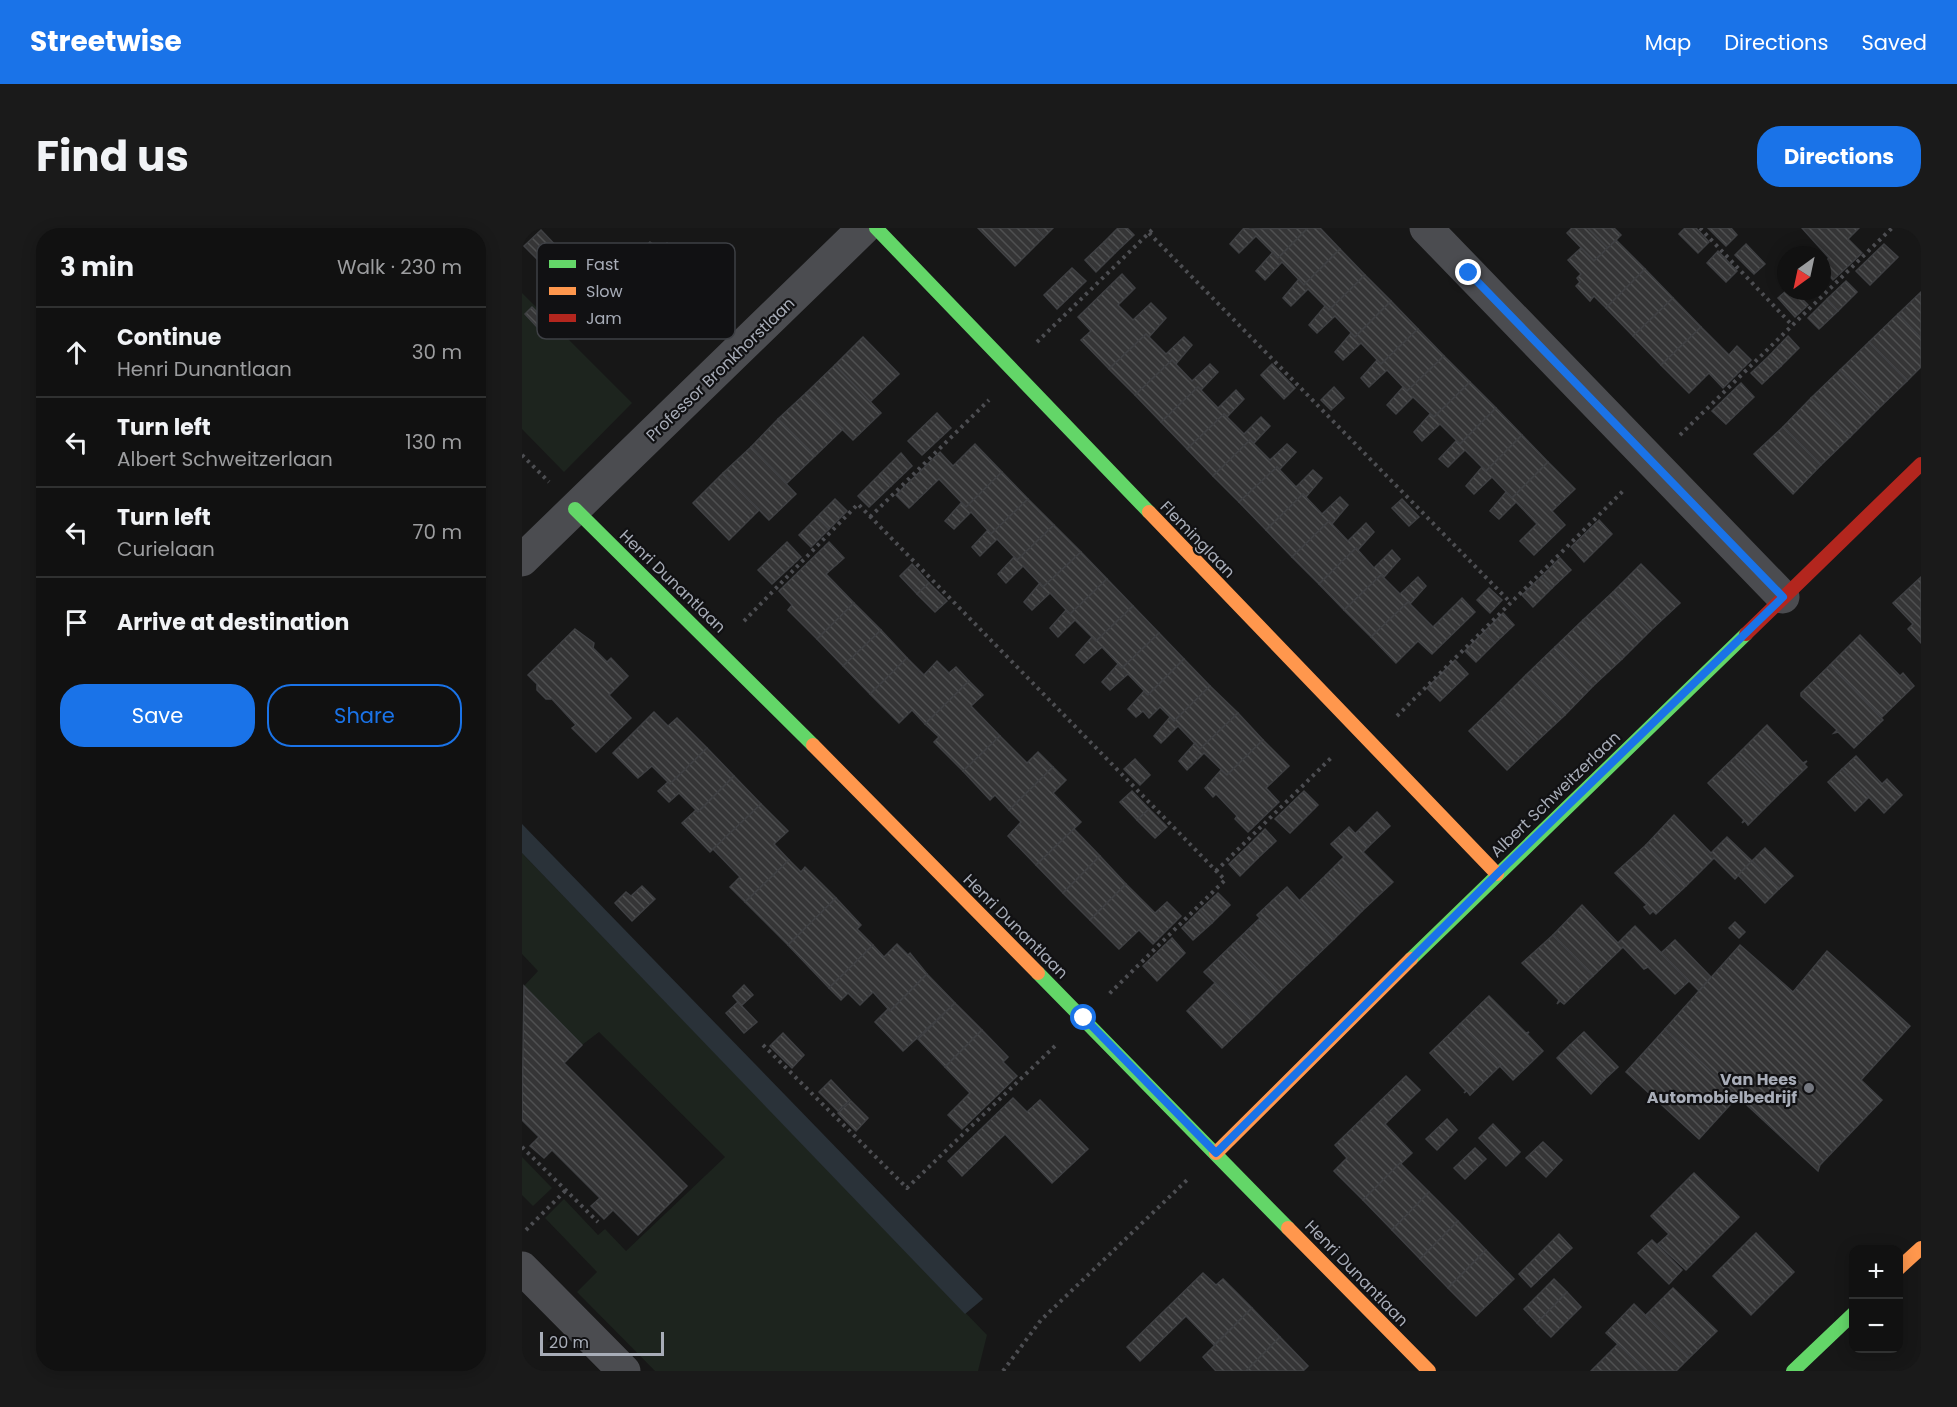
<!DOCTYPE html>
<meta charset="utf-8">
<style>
body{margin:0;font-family:Poppins,sans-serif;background:#1a1a1a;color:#f1f3f6}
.controls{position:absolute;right:18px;bottom:18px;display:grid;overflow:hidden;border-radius:12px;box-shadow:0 3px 15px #0003}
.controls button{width:54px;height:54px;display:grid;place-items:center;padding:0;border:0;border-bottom:2px solid #303131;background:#111;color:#f1f3f6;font:30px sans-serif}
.compass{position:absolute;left:1255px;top:18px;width:54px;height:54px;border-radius:50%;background:#111;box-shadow:0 3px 15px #0003;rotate:213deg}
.scale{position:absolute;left:18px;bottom:15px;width:124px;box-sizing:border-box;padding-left:6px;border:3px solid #a8adb8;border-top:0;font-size:16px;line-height:21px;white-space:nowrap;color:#a8adb8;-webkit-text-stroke:4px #111113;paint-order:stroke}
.stop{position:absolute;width:18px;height:18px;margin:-14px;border:4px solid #1a73e8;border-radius:50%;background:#fff}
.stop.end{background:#1a73e8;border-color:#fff;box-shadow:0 2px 6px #0008}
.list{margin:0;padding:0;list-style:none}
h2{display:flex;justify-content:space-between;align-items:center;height:78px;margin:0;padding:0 24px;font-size:26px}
h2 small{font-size:20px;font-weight:400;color:#9c9d9f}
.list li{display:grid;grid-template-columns:39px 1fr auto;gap:18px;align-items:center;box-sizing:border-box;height:90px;padding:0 24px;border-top:2px solid #303131}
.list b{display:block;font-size:22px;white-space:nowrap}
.list p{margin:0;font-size:20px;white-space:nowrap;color:#9c9d9f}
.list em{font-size:20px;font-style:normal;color:#9c9d9f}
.actions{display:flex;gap:12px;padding:18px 24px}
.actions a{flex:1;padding:14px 0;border:2px solid #1a73e8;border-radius:24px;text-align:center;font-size:21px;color:#1a73e8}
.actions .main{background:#1a73e8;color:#fff}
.icon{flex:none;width:33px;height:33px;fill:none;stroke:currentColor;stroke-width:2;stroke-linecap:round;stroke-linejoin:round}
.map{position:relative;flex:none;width:1399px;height:1143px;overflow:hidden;border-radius:24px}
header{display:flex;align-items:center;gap:36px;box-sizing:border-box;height:84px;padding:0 30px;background:#1a73e8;color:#fff}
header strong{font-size:28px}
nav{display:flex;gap:33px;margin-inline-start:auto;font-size:21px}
.intro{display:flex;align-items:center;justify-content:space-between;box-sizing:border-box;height:144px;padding:0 36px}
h1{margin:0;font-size:42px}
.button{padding:15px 27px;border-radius:24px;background:#1a73e8;color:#fff;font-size:21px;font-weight:700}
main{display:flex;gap:36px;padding:0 36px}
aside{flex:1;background:#111;border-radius:24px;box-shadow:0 3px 15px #0003}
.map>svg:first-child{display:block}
</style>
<header>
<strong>Streetwise</strong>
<nav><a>Map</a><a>Directions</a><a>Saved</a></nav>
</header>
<div class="intro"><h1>Find us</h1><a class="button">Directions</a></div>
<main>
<aside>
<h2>3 min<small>Walk · 230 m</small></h2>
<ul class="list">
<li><svg class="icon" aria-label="ahead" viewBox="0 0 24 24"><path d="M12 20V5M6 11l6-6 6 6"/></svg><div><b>Continue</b><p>Henri Dunantlaan</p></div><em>30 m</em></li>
<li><svg class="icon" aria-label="left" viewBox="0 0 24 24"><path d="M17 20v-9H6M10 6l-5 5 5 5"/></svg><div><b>Turn left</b><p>Albert Schweitzerlaan</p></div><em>130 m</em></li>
<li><svg class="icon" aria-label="left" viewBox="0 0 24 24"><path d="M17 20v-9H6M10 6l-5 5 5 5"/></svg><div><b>Turn left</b><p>Curielaan</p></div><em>70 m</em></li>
<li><svg class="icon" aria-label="arrive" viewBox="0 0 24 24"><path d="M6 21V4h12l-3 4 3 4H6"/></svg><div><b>Arrive at destination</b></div></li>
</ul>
<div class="actions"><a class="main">Save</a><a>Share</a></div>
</aside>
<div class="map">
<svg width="1399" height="1143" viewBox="0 0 1399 1143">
<defs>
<pattern id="building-back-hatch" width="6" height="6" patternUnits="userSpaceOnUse" patternTransform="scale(1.5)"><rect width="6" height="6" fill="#353536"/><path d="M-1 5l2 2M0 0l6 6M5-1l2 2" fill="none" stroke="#4f5051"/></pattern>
</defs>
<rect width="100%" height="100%" fill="#171717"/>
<g fill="#1d241e">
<path d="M0,65L110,175L42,244L0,201Z"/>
<path d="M0,625L465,1107L456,1143H133L55,1064L75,1044L23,990L42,971L76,1007L83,1001L104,1023L203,929L77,804L60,817L2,758L16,743L0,726Z"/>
<path d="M0,929L30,960L11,978L0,967Z"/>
</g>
<path fill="#2a3239" d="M0,596L461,1071L443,1086L0,625Z"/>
<g fill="url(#building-back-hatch)" stroke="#3f4043" stroke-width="1.5">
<path d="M456,0H513L522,9L493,38Z"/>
<path d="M513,0H531L522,9Z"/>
<path d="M596,0H605L612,7L593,25L582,14Z"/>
<path d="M722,0L728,1L786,0L756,30L734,8L717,25L708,16Z"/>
<path d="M786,0H798L818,21L782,57L760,34L743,52L734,43L751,24L756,30Z"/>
<path d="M1050,0H1066L1086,20L1072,33L1045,5Z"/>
<path d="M1066,0H1092L1099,7L1086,20Z"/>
<path d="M1163,0H1174L1187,14L1176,25L1157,6Z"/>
<path d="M1186,0H1209L1215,7L1204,18Z"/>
<path d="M1280,0H1337L1326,11L1340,25L1311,52L1300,40V36L1307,30Z"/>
<path d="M19,2L38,22L43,17L86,62L72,77L37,41L31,47L2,18Z"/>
<path d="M1094,12L1123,41L1084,80L1072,68L1068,73L1054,58L1058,54L1055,50L1059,46L1046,32L1059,20L1072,33Z"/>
<path d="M128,14L138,21L145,15L179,50L125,103L90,68L125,34L119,23Z"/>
<path d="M582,14L593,25L574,44L563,32Z"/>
<path d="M1224,16L1243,36L1232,46L1213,27Z"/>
<path d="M1362,16L1376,29L1348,57L1334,43Z"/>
<path d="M818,21L843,47L807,82L786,61L769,78L761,70L777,51L782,57Z"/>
<path d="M1196,23L1215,43L1204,54L1185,35Z"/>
<path d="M550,40L564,53L535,81L522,67Z"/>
<path d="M1123,41L1151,70L1111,108L1084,80Z"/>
<path d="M600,46L613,60L596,77L611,92L629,75L644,90L627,109L624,106L587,141L559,112L569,103L556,89Z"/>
<path d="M843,47L869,73L833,109L813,88L795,105L787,97L803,78L807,82Z"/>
<path d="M1324,53L1335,64L1316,83L1305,71Z"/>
<path d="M1264,63H1272L1286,77L1273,89L1256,70Z"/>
<path d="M1399,64V110L1376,86Z"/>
<path d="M1151,70L1179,99L1139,137L1111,108Z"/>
<path d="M1305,71L1316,83L1297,101L1286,90Z"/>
<path d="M869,73L896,101L859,136L839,115L821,132L813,124L829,105L833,109Z"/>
<path d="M10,79L22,91L15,99L3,86Z"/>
<path d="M1376,86L1399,110V139L1385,153L1347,114Z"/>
<path d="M1179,99L1207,127L1215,118L1229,132L1201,160L1187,145L1167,165L1139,137Z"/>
<path d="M896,101L922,128L885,163L865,142L847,159L839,150L855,132L859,136Z"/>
<path d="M624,106L644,126L662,109L670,117L654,136L650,132L613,167L587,141Z"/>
<path d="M1266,108L1277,120L1259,138L1248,127Z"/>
<path d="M341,109L377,146L348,174L313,137Z"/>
<path d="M1347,114L1385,153L1356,181L1318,142Z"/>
<path d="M1248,127L1259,138L1240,156L1229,145Z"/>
<path d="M922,128L948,154L912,189L891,169L874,186L865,177L881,159L885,163Z"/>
<path d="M650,132L670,153L688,136L696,144L679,162L676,159L639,194L613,167Z"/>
<path d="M750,136L773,160L762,171L739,147Z"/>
<path d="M313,137L359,185L331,212L284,165Z"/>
<path d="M1318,142L1356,181L1328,209L1289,170Z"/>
<path d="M948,154L974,180L938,216L918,196L900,213L892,204L908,186L912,189Z"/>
<path d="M1219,155L1232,169L1204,196L1190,183Z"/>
<path d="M676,159L696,180L714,162L722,171L705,189L702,186L665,221L639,194Z"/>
<path d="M812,159L822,170L809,182L799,172Z"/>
<path d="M284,165L321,201L293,228L256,191Z"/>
<path d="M1289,170L1328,209L1299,237L1261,199Z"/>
<path d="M974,180L1000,207L964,243L943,222L926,239L917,231L934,213L938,216Z"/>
<path d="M415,185L429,200L400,227L386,213Z"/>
<path d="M702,186L722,206L739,189L748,198L731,216L728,212L691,248L665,221Z"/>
<path d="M256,191L293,228L265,255L229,219Z"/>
<path d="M1261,199L1299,237L1271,266L1232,226Z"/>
<path d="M1000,207L1026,234L990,270L970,249L952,266L944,258L960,239L964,243Z"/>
<path d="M728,212L748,232L765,216L774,224L757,242L755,239L717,274L691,248Z"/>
<path d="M453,216L480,244L444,279L417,251L387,280L374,267L418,224L431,238Z"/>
<path d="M229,219L274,266L247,292L201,245Z"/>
<path d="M379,225L390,238L369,258L358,246Z"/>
<path d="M1026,234L1053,261L1030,283L1043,297L1012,327L998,313L1015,296L994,274L977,291L968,283L984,264L990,270Z"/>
<path d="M755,239L774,259L791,242L800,250L784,269L781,266L744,302L717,274Z"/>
<path d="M480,244L506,271L469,306L449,284L432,301L423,293L439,275L444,279Z"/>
<path d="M201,245L237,282L207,312L171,275Z"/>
<path d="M358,246L369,258L347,279L336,268Z"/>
<path d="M781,266L800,286L818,269L826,277L810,296L807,293L770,329L744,302Z"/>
<path d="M313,271L325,283L307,301L295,289Z"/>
<path d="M506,271L532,297L495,332L475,311L458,328L450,319L466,302L469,306Z"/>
<path d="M880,271L897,289L887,298L870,280Z"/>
<path d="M295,289L307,301L289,319L277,307Z"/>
<path d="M1077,292L1090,306L1062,334L1049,319Z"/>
<path d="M807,293L826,313L844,295L852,304L836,322L834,320L797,356L770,329Z"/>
<path d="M532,297L559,324L521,359L501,338L484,355L476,346L492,329L495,332Z"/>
<path d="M265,314L279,329L250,356L236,342Z"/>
<path d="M307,314L322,330L304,346L332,375L295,411L266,382L270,377L257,363Z"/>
<path d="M834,320L852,340L870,322L878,331L862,349L859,347L822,382L797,356Z"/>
<path d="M559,324L585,351L548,386L528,365L510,382L502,374L518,355L521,359Z"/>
<path d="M1038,330L1049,342L1030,360L1019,349Z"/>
<path d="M390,336L407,355L395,366L378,348Z"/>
<path d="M1119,336L1158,375L1128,403L1091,364Z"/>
<path d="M859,347L878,366L896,349L904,358L888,376L886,374L849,409L822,382Z"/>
<path d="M1019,349L1030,360L1011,379L1000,367Z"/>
<path d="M1399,349V415L1386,401L1391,396L1371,375Z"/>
<path d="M585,351L611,378L574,413L553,392L536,409L528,400L544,382L548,386Z"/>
<path d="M407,355L425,373L413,384L395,366Z"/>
<path d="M967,360L980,372L968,385L955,372Z"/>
<path d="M1091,364L1128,403L1100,431L1061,392Z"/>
<path d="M940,370L953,384L910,426L896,413L874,435L849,409L886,374L911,399Z"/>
<path d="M332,375L359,402L321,438L295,411Z"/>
<path d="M611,378L637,405L600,440L580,419L562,435L554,427L570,409L574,413Z"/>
<path d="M981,385L992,397L973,415L962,404Z"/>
<path d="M1061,392L1100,431L1071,458L1033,419Z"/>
<path d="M53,401L72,415L71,420L85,434L89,430L106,448L87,467L109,490L74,524L50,500L54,497L30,471H24L15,462V456L6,447Z"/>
<path d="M359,402L385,430L348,466L321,438Z"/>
<path d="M962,404L973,415L954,434L943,423Z"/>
<path d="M637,405L662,431L626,467L606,446L588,462L580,454L596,436L600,440Z"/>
<path d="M1338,407L1378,448L1381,445L1392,458L1360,489L1308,437Z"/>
<path d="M1033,419L1071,458L1043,487L1004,447Z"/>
<path d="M385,430L402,447L415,433L427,445L434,439L447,453L403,496L390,482L377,495L348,466Z"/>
<path d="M662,431L688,458L652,493L638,479L627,490L621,483L614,489L606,481L622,463L626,467Z"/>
<path d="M933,432L946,446L918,473L905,460Z"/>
<path d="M1308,437L1361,492L1332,520L1316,504L1312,505L1315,502L1279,468V465Z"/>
<path d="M1004,447L1043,487L1014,514L976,475Z"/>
<path d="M447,453L461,467L449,478L478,508L441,543L412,514L417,509L403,496Z"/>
<path d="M688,458L716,485L678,521L656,498L639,515L632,508L648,489L652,493Z"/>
<path d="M976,475L1014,514L985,542L947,503Z"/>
<path d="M132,484L146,498L155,490L185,520L148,556L130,538L116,550L91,525Z"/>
<path d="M716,485L741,512L705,547L682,525L665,542L657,533L673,515L678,521Z"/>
<path d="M1245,497L1281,535L1285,533L1282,536L1285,539L1256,567L1215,527Z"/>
<path d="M478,508L505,535L516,524L531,539L487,582L473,567L468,572L441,543Z"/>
<path d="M741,512L767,538L744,560L757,574L726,604L713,591L715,588L694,566L691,569L683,560L699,542L705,547Z"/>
<path d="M185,520L212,548L176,584L157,565L147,574L136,563L146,554L148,556Z"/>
<path d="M1215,527L1256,567L1226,597L1223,593L1220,595L1222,592L1186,555Z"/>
<path d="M1334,528L1360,556L1365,551L1380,567L1362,585L1320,541Z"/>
<path d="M613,531L628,547L618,557L602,541Z"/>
<path d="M531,539L544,552L531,565L559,594L514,637L486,608L499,594L487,582Z"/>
<path d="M1320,541L1347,569L1333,583L1306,554Z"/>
<path d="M212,548L239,576L188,624L160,595L174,582L176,584Z"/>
<path d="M610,563L627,581L615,592L598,574Z"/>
<path d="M782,563L796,577L768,605L753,591Z"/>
<path d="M239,576L266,603L252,616L267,632L223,674L208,659L218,649L191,621Z"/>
<path d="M627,581L645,599L633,610L615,592Z"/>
<path d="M855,584L868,598L846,619L833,606Z"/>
<path d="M1152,587L1189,625L1205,609L1230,633L1213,651L1192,630L1164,658L1124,617Z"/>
<path d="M827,599L846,619L841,624L871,654L840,683L804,647L822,629L809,616Z"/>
<path d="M552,601L578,628L541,665L514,637Z"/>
<path d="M743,601L754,613L736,630L725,619Z"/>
<path d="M1124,617L1164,658L1134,686L1131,683L1128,686L1122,679L1125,677L1093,645Z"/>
<path d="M725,619L736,630L718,648L707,636Z"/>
<path d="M1243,620L1271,648L1257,661L1230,633Z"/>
<path d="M578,628L604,656L568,692L541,665Z"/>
<path d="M267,632L279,644L283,639L314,670L266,717L223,674Z"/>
<path d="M1230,633L1257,661L1243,675L1216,647Z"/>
<path d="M804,647L840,683L812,711L776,674Z"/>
<path d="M604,656L633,685L645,674L659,688L631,716L617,702L597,721L568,692Z"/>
<path d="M120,658L133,671L110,693L93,675L104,664L109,668Z"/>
<path d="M765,659L812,711L785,737L735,687Z"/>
<path d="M696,665L708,677L690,695L678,682Z"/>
<path d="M314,670L339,697L335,701L351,717L307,760L266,717Z"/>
<path d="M1060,677L1096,715L1113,698L1167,753L1153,766L1126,739L1122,741L1101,719L1071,748L1031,707Z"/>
<path d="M678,682L690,695L671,712L660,700Z"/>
<path d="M738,690L785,737L757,764L711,716Z"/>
<path d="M1213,694L1223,704L1217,710L1207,700Z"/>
<path d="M1031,707L1071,748L1042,776L1038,773L1035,776L1037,772L1000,735Z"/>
<path d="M650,710L663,725L635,753L621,738Z"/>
<path d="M1153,712L1189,749L1177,763L1139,725Z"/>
<path d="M375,716L386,727L388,725L405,746L368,783L351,764L338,777L326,765L319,772L307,760L351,717L362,729Z"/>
<path d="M711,716L757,764L730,791L682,744Z"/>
<path d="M1218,717L1271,764L1305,723L1388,798L1339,852L1360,872L1298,937L1296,943L1143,801Z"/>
<path d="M405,746L433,775L381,823L353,794L366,781L368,783Z"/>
<path d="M693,755L730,791L700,820L665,783Z"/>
<path d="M222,757L231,767L219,778L211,768Z"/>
<path d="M2,758L60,817L42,835L165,958L116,1007L91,982L82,991L69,978L78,970L30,922L22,930L8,918L17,909L0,892Z"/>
<path d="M967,768L1004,805L1007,804L1005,806L1021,823L991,852L938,796Z"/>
<path d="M216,774L235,794L222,805L204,785Z"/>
<path d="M433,775L460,802L423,839L396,811Z"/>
<path d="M938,796L979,837L948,867L945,863L942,865L944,863L908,825Z"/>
<path d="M1143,801L1216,868L1177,911L1104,844Z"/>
<path d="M460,802L486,829L481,834L495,848L440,901L426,887L448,865L423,839Z"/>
<path d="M1062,804L1096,839L1082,852L1048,817Z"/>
<path d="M261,805L282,827L270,840L248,818Z"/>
<path d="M1048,817L1082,852L1069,866L1035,830Z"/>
<path d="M884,848L898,862L863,896L890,925L841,972L812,943L825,930L813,917Z"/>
<path d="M309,852L328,872L316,883L297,864Z"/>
<path d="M491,870L505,884L518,872L566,921L530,955L483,906L440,948L426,933Z"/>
<path d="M329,873L346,890L334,903L316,885Z"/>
<path d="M925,891L935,902L915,922L904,911Z"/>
<path d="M971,896L998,924L984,938L957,910Z"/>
<path d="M1021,914L1040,932L1024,949L1004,930Z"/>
<path d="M953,920L964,931L943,951L932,940Z"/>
<path d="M878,935L907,964L870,1002L841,972Z"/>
<path d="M1172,945L1217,989L1164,1042L1136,1016L1147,1006L1129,988Z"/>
<path d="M907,964L936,993L898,1031L870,1002Z"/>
<path d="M936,993L964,1022L926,1060L898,1031Z"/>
<path d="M1234,1005L1272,1044L1229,1087L1191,1048Z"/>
<path d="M1037,1006L1050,1020L1009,1059L997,1046Z"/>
<path d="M1130,1012L1160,1042L1147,1056L1116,1025Z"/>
<path d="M964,1022L992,1051L954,1088L926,1060Z"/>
<path d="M681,1045L694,1057L701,1051L730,1080L692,1117L664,1088L618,1133L605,1119Z"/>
<path d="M1032,1051L1045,1064L1015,1095L1002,1081Z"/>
<path d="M1151,1060L1195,1103L1167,1130L1124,1087Z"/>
<path d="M1045,1064L1059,1079L1029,1109L1015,1095Z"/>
<path d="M1112,1076L1167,1130L1154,1143H1124L1084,1105Z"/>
<path d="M730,1080L758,1109L724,1143H694L681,1129Z"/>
<path d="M758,1109L786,1138L781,1143H724Z"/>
<path d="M1096,1116L1124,1143H1069Z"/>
</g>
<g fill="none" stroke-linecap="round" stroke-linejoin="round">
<g stroke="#4d4e52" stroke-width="4" stroke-dasharray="3 4.5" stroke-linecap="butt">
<path d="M1178,0L1270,97"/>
<path d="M627,5L989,375"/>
<path d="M515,114L632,0"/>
<path d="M1158,207L1370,0"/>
<path d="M0,227L27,254"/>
<path d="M348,289L467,172"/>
<path d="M222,393L336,276L703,652L587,766"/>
<path d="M875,488L1103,261"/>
<path d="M694,643L811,528"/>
<path d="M241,817L385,960L534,817"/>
<path d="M0,919L76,994"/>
<path d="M4,1002L44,962"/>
<path d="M481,1143L519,1092L665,952"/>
</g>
<g stroke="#4b4c50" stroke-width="33">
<path d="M904,0L1261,369"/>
<path d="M0,332L342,0"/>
<path d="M0,1040L102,1143"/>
</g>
<g stroke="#63d668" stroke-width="14">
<path d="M354,0L627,284"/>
<path d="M53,281L291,517"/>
<path d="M889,731L1224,406"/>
<path d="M516,745L766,1000"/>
<path d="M1271,1143L1332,1085"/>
</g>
<g stroke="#ff974d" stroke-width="14">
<path d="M627,284L975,646"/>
<path d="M291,517L516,745"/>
<path d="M694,925L889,731"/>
<path d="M766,1000L907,1143"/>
<path d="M1376,1041L1399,1020"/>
</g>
<path stroke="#b3261e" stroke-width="14" d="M1224,406L1399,236"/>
</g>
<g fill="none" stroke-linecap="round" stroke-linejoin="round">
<path stroke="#1a73e8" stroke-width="8" d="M562,790L694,925L975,646L1261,369L947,45"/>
</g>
<circle fill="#757880" stroke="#111113" stroke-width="2" cx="1287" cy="860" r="6"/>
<g text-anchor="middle" stroke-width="4.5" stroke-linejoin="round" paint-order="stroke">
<g font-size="16" fill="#a8adb8" stroke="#111113">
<text transform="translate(198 141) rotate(-44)" y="6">Professor Bronkhorstlaan</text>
<text transform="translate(676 311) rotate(46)" y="6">Fleminglaan</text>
<text transform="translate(151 353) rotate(44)" y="6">Henri Dunantlaan</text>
<text transform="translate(1033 566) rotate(-44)" y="6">Albert Schweitzerlaan</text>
<text transform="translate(494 698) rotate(45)" y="6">Henri Dunantlaan</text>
<text transform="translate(835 1045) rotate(46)" y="6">Henri Dunantlaan</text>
</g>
<g font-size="16" font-weight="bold" fill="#a8adb8" stroke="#111113" text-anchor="end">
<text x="1275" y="857">Van Hees<tspan x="1275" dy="18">Automobielbedrijf</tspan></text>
</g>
</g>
<rect x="15" y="15" width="198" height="96" rx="9" fill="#111113" stroke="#3e4045" stroke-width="1.5"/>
<rect x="27" y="32" width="27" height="8" fill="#63d668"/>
<rect x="27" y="59" width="27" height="8" fill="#ff974d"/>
<rect x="27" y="86" width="27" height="8" fill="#b3261e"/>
<g font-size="16" fill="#a8adb8">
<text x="64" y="42">Fast</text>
<text x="64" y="69">Slow</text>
<text x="64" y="96">Jam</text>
</g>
</svg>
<div class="controls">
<button>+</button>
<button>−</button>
</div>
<svg class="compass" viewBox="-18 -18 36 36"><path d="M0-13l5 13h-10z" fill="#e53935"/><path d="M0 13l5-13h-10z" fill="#9c9d9f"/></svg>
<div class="scale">20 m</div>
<div class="stop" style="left:562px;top:790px"></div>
<div class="stop end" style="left:947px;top:45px"></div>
</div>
</main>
